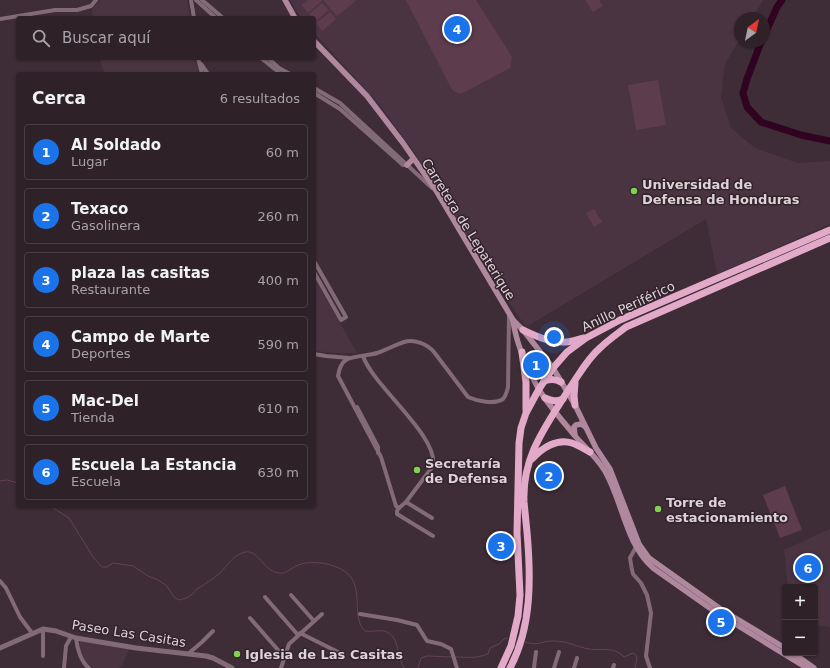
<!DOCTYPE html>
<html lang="es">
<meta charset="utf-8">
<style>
body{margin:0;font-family:"DejaVu Sans",sans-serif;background:#3a2e34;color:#f1f3f6}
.controls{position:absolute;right:12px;bottom:12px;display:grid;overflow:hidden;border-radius:4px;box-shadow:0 1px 3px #0004}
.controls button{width:36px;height:36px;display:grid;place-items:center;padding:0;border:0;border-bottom:1px solid #493e45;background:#2e2128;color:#f1f3f6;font:20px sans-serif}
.compass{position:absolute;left:734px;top:12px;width:36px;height:36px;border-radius:50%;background:#2e2128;box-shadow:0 1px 3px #0004;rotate:33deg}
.you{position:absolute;left:554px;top:337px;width:14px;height:14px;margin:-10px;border:3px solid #fff;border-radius:50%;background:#1a73e8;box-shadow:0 0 0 6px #1a73e833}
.badge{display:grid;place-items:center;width:26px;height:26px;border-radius:50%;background:#1a73e8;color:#fff;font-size:13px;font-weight:700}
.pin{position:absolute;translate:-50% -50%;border:2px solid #fff;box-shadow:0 1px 4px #0006}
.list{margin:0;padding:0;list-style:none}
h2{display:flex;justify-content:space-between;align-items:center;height:52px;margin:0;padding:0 16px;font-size:17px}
h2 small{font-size:13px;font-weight:400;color:#a7a3a8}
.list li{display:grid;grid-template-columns:26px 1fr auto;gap:12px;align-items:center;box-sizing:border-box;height:56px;margin:0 8px 8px;padding:0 8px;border:1px solid #493e45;border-radius:4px}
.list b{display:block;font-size:15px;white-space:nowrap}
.list p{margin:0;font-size:13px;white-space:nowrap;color:#a7a3a8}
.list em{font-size:13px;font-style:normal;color:#a7a3a8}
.icon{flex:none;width:22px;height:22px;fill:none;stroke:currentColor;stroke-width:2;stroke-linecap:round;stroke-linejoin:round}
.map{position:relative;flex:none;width:830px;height:668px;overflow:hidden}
.search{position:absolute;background:#2e2128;box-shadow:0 1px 3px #0004;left:16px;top:16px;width:300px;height:44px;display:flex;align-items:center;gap:10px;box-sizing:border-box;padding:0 14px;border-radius:4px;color:#a7a3a8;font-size:15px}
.panel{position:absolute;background:#2e2128;box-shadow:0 1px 3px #0004;left:16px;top:72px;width:300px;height:436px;border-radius:4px}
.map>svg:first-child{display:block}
</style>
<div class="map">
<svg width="830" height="668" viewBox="0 0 830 668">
<rect width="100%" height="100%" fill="#3e2c36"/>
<g fill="#4b3441">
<path d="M100,0H187L190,18H93L92,9Z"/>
<path d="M290,0H763L752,18H740V39L725,64L721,97L731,128L755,148L798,163L830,161V224L717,274L706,219L526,327L481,262L415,153L379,104L314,33V18H301Z"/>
<path d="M99,58H195L199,74H105Z"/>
<path d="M314,277L357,353H337L314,351Z"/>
<path d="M830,529V627L817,625L815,628V587H788L784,550Z"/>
<path d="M80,640L129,649L122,666L119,668H93L86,662L79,646Z"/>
</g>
<g fill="#5d3c4e">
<path d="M308,0H321L322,1L308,13L302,5Z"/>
<path d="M323,0H357L337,16Z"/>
<path d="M406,0H476L512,57L511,64L510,68L461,94L453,91L450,86Z"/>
<path d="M585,0H599L603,6L593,12Z"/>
<path d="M322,3L329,10L315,22L314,18H312L309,14Z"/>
<path d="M330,12L336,19L322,31L316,23Z"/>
<path d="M658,80L666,125L636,130L628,85Z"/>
<path d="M594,209L602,222L594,227L586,213Z"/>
<path d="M785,486L802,530L780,538L763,495Z"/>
</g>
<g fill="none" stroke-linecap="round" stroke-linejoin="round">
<g stroke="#644157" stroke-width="1">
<path d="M0,481L7,480L18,483"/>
<path d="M50,506L69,518L93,557L102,567H107L113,563L133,566L148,576L156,579L166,585L174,597L179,600C182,599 186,599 188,597C191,596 194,592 197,589C205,584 213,579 220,573C227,566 232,557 242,553C258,546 263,572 279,573C286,574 290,569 296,566C310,559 336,563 348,574C364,589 351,619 365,631C371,632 378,630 384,631C400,635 396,655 404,668"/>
<path d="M525,642C539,647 542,640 555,641C567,641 577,647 589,649C601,651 614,646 624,657L633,653L636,655L637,658L635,668"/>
<path d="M455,657C469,657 474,659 488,654L490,648L499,644L504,639L507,638"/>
<path d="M418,668L421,658L427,656L452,657"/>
</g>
<g stroke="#300320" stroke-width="7">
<path d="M764,36L777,7L782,0"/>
<path d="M761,42L747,79L743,93L747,107L761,122L801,135L830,141"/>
</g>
<g stroke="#826a77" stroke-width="4">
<path d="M191,0L194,18"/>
<path d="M196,0L216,18"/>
<path d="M202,0L223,18"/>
<path d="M0,19L55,10H77L91,6L96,0"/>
<path d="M198,58L202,74"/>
<path d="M261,58L281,74"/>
<path d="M268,58L279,68L290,74"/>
<path d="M201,64L208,74"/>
<path d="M314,88L340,103L432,188"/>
<path d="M314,93L340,109L403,165H407"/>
<path d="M314,261L346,317L341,320L314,272"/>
<path d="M314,354L326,356L349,358"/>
<path d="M363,356C373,386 439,436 433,466L406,502L399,508L396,506L381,457L338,376C339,370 341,363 346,360C355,355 368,356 377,353C386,350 395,345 404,342C415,339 427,344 434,352L468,397C477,401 494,405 503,399C506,396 507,391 508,387L509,314"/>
<path d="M357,407L378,447V453"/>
<path d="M406,502L432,518"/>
<path d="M399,508L397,511V514L433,536"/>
<path d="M636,547L630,558L632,570L633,574L641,583L647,595L651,613L646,656L650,668"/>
<path d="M0,581L6,588L20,617L32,633"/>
<path d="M291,595L314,621"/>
<path d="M265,597L298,635"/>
<path d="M360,614L397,620L417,625L427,641L441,644L451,649L457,668"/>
<path d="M250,618L285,658"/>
<path d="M43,629V656"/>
<path d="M300,633L340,653"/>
<path d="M76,638C77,648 81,662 89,668"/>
<path d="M188,654L202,642L213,631"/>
<path d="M64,668L66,646L71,637"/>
<path d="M281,668L289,644L322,614"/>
<path d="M534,668L536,652"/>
<path d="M554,668L559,652"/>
<path d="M574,668L577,658"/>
<path d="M613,668L614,665"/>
</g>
<path stroke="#826a77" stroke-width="5" d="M0,648L43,629L56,631L76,638L136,648L206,656L213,658L232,668"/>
<g stroke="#af889d" stroke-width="5.5">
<path d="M285,0L295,18"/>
<path d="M314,41L367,96L403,143L437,192L513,320L523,330L553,368L575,405L596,448L610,469L639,544L649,558L722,610L785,648"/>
<path d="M407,165L413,159"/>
<path d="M513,320C516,343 527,368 538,388C548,405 563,421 575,436C585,447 597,458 605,471C623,502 625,543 653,568L714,611L807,668"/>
<path d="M575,435L574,427L576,425L581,424L584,426"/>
<path d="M793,653L814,668"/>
</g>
<g stroke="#e2aac8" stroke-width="7">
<path d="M523,330C536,336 550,343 565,342C571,342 578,339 584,338"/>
<path d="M522,352L526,382V410"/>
<path d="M544,381C551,379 555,379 561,382"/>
<path d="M545,398C552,401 556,402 563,399"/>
<path d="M575,405L574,396L575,383"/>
<path d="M532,459C542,448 557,438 572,443C578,445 584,449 590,452"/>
<path d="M501,668L511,646L518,616L520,595L517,533L519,443L521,428L526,413L539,389L553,368L567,352L586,338L620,320L830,230"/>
<path d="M510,668C532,627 531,577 527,532C526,522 525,512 524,502C522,456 546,426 569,389C579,375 587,359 600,348C608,340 617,334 626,327L830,238"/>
</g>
</g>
<g fill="#82d050" stroke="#33232c" stroke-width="1.5">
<circle cx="634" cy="191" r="4"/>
<circle cx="417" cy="470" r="4"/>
<circle cx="658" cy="509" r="4"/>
<circle cx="237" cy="654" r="4"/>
</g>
<g text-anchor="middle" stroke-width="3" stroke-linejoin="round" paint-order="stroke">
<g font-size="13" font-weight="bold" fill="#ded2d8" stroke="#33232c" text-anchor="start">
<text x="642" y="189">Universidad de<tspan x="642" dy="15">Defensa de Honduras</tspan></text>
<text x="425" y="468">Secretaría<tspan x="425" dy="15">de Defensa</tspan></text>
<text x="666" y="507">Torre de<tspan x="666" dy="15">estacionamiento</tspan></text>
<text x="245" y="659">Iglesia de Las Casitas</text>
</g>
<g font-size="13" fill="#ded2d8" stroke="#33232c">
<text transform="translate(469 229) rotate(58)" y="5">Carretera de Lepaterique</text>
<text transform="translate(628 306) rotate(-25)" y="5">Anillo Periférico</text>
<text transform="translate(129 633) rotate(9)" y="5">Paseo Las Casitas</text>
</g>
</g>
</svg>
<div class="controls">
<button>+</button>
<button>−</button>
</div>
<svg class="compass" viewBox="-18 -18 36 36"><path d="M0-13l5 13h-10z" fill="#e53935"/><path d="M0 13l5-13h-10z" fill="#a7a3a8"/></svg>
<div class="you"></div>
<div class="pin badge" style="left:536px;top:365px">1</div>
<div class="pin badge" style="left:549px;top:476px">2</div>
<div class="pin badge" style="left:501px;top:546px">3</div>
<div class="pin badge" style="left:457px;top:29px">4</div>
<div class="pin badge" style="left:721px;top:622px">5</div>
<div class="pin badge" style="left:808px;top:568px">6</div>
<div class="search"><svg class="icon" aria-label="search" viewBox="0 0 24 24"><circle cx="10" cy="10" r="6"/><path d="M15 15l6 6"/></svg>Buscar aquí</div>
<section class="panel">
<h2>Cerca<small>6 resultados</small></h2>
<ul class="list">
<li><span class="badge">1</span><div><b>Al Soldado</b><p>Lugar</p></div><em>60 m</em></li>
<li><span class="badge">2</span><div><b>Texaco</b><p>Gasolinera</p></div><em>260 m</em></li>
<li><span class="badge">3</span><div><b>plaza las casitas</b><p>Restaurante</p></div><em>400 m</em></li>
<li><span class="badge">4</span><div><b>Campo de Marte</b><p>Deportes</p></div><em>590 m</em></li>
<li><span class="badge">5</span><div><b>Mac-Del</b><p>Tienda</p></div><em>610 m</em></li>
<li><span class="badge">6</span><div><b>Escuela La Estancia</b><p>Escuela</p></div><em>630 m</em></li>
</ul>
</section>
</div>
